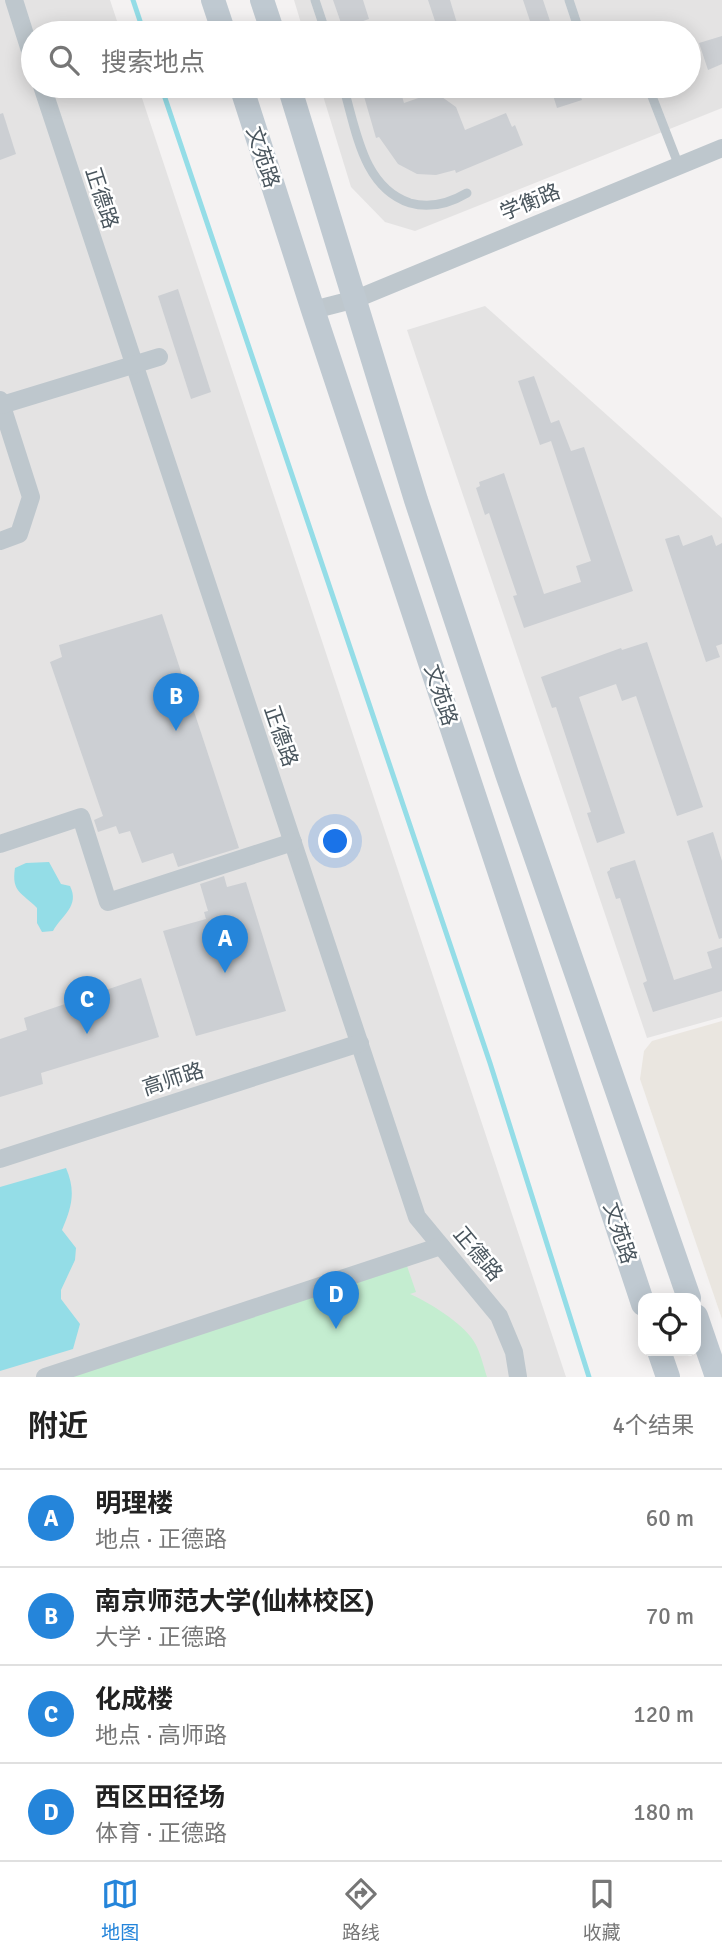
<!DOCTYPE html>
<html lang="zh">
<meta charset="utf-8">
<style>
body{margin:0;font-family:Signika,"Noto Sans SC",sans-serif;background:#f6f6f6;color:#222}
.controls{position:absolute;right:21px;bottom:21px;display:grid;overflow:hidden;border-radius:14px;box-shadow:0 4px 18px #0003}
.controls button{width:63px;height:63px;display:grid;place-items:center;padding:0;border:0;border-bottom:2px solid #e0e0e0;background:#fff;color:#222;font:35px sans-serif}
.you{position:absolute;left:336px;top:842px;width:24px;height:24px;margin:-18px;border:5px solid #fff;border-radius:50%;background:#1a73e8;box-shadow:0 0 0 10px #1a73e833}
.badge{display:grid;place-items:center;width:46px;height:46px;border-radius:50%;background:#2585da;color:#fff;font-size:23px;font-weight:700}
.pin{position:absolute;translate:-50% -58px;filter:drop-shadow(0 2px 4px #0008)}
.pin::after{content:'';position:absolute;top:37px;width:24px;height:21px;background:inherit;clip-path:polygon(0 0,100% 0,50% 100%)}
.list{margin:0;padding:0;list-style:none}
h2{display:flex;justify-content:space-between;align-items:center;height:91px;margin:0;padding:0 28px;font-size:30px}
h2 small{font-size:23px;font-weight:400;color:#767676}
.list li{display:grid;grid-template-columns:46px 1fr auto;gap:21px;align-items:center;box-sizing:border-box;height:98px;padding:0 28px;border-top:2px solid #e0e0e0}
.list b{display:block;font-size:26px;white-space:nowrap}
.list p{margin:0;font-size:23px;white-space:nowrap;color:#767676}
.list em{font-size:23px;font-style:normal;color:#767676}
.icon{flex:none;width:38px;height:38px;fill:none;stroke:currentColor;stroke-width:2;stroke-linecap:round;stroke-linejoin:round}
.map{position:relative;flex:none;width:722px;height:1377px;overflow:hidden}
.search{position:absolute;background:#fff;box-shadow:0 4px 18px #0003;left:21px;right:21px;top:21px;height:77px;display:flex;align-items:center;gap:18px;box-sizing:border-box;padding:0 24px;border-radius:38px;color:#767676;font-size:26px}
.sheet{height:483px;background:#fff}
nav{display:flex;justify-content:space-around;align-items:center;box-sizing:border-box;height:98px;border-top:2px solid #e0e0e0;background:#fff;font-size:19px;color:#767676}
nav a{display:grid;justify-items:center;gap:4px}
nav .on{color:#2585da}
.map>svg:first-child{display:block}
</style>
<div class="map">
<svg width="722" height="1377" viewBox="0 0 722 1377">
<rect width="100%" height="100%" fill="#f4f2f2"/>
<path fill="#eae6e0" d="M722,1021V1319L640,1079L644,1051L652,1041Z"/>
<g fill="#e4e3e3">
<path d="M0,0H110L121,33H33V86H138L566,1377H0Z"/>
<path d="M294,0H722V108L415,231L385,222L351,187L320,86H689V33H304Z"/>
<path d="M485,306L722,518V1017L647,1038L407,330Z"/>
</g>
<path fill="#c4edd0" d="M407,1266L416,1292L410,1294C430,1303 461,1322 473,1340C480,1350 483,1365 487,1377H60Z"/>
<g fill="#94dde7">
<path d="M49,862L61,884L70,886C80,906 62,915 53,931L42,932L37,923V908C23,893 11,893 15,868L26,863Z"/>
<path d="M66,1168C76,1191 72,1207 62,1230L76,1248L75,1260L61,1290V1299L80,1324L73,1349L0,1371V1187Z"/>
</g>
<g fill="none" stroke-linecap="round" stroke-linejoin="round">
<g stroke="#94dde7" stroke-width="5">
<path d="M133,0L144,33"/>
<path d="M161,86L490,1063L589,1377"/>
</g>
</g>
<g fill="#cccfd3">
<path d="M333,0H363L369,19L346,27L345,22L341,23Z"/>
<path d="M428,0H450L460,33H439Z"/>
<path d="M523,0H543L554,33H534Z"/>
<path d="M722,36V64L708,70L699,43Z"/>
<path d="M361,86H399L404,103L427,95L442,97L456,107L465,130L506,113L512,127L515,125L523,145L456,173L455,170L436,175L417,174L398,164L379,137L376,138Z"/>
<path d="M550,86H570L571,90L578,88L582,100L557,108Z"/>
<path d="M3,113L16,154L0,160V114Z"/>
<path d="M178,289L211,392L191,399L158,296Z"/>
<path d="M534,376L551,423L559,420L571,451L584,447L633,591L524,628L513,596L517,595L489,513L485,515L476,488L480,486L479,482L504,473L544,594L581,582L576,566L591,561L551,441L540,445L518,381Z"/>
<path d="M679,535L683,546L712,535L716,546L722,543V644L716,646L720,657L706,662L665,539Z"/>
<path d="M162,614L239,848L178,867L173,853L142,863L130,831L119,834L116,826L98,832L94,820L103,816L50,662L62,657L59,645Z"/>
<path d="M647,642L703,807L677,816L636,696L622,701L616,684L579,697L625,833L597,843L587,813L591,812L556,707L552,708L541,677L621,648L622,650Z"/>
<path d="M713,832L722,861V938L719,939L687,841Z"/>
<path d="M635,860L674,980L712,968L707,952L722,947V991L653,1012L643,983L647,981L620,898L616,899L607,872L610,870V868Z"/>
<path d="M224,876L227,887L246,882L286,1011L196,1036L163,931L206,919L204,912L208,911L200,884Z"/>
<path d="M141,978L159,1037L41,1073L43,1084L0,1097V1039L27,1030L24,1018Z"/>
</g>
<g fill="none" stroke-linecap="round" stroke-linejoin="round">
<g stroke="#bec7cd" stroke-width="9">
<path d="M315,0L326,33"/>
<path d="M569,0L580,33"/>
<path d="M343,86C356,128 362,187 410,203C431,209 450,203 467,193"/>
<path d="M648,86L679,166"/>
</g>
<g stroke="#bec7cd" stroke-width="18">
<path d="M14,0L33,60"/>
<path d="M42,86L417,1217L499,1316L514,1352L518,1377"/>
<path d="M313,310L356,299L722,148"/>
<path d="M0,400L31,497L19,534L0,541"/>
<path d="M2,405L159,357"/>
<path d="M0,844L81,817L108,902L293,842"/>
<path d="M0,1159L360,1043"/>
<path d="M45,1377L441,1246"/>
</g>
<g stroke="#bfc9d1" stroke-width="24">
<path d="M213,0L224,33"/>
<path d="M262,0L273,33"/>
<path d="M241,86L313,310L643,1304"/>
<path d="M289,86L416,500L507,774L689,1298"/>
<path d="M696,1316L717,1377"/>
<path d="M659,1351L668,1377"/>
</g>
</g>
<g text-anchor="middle" stroke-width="5" stroke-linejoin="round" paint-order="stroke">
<g font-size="21" fill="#4a565e" stroke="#fff">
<text transform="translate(263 157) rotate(72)" y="7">文苑路</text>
<text transform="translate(102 198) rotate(72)" y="7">正德路</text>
<text transform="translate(530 202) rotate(-22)" y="7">学衡路</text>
<text transform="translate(441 695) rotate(72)" y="7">文苑路</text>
<text transform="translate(281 736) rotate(71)" y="7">正德路</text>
<text transform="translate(173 1079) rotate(-18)" y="7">高师路</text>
<text transform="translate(620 1233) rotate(72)" y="7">文苑路</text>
<text transform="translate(478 1254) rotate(50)" y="7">正德路</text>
</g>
</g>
</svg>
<div class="controls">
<button><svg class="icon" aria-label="locate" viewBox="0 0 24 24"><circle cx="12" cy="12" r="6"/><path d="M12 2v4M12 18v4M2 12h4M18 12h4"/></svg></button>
</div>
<div class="you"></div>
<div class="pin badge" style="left:225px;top:973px">A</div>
<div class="pin badge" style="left:176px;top:731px">B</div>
<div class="pin badge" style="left:87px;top:1034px">C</div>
<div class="pin badge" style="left:336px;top:1329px">D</div>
<div class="search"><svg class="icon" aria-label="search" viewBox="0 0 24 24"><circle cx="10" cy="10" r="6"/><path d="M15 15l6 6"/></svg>搜索地点</div>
</div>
<section class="sheet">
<h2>附近<small>4个结果</small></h2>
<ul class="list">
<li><span class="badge">A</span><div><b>明理楼</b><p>地点 · 正德路</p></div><em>60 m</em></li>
<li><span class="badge">B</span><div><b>南京师范大学(仙林校区)</b><p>大学 · 正德路</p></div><em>70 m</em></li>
<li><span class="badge">C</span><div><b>化成楼</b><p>地点 · 高师路</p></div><em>120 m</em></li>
<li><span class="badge">D</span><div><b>西区田径场</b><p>体育 · 正德路</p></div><em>180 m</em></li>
</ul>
</section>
<nav>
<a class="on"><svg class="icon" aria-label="map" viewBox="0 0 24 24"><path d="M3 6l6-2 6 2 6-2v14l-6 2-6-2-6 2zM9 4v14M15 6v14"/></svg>地图</a>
<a><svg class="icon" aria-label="directions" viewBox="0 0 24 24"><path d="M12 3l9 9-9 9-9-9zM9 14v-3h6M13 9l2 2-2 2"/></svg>路线</a>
<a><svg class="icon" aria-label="saved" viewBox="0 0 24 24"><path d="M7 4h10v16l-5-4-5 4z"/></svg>收藏</a>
</nav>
